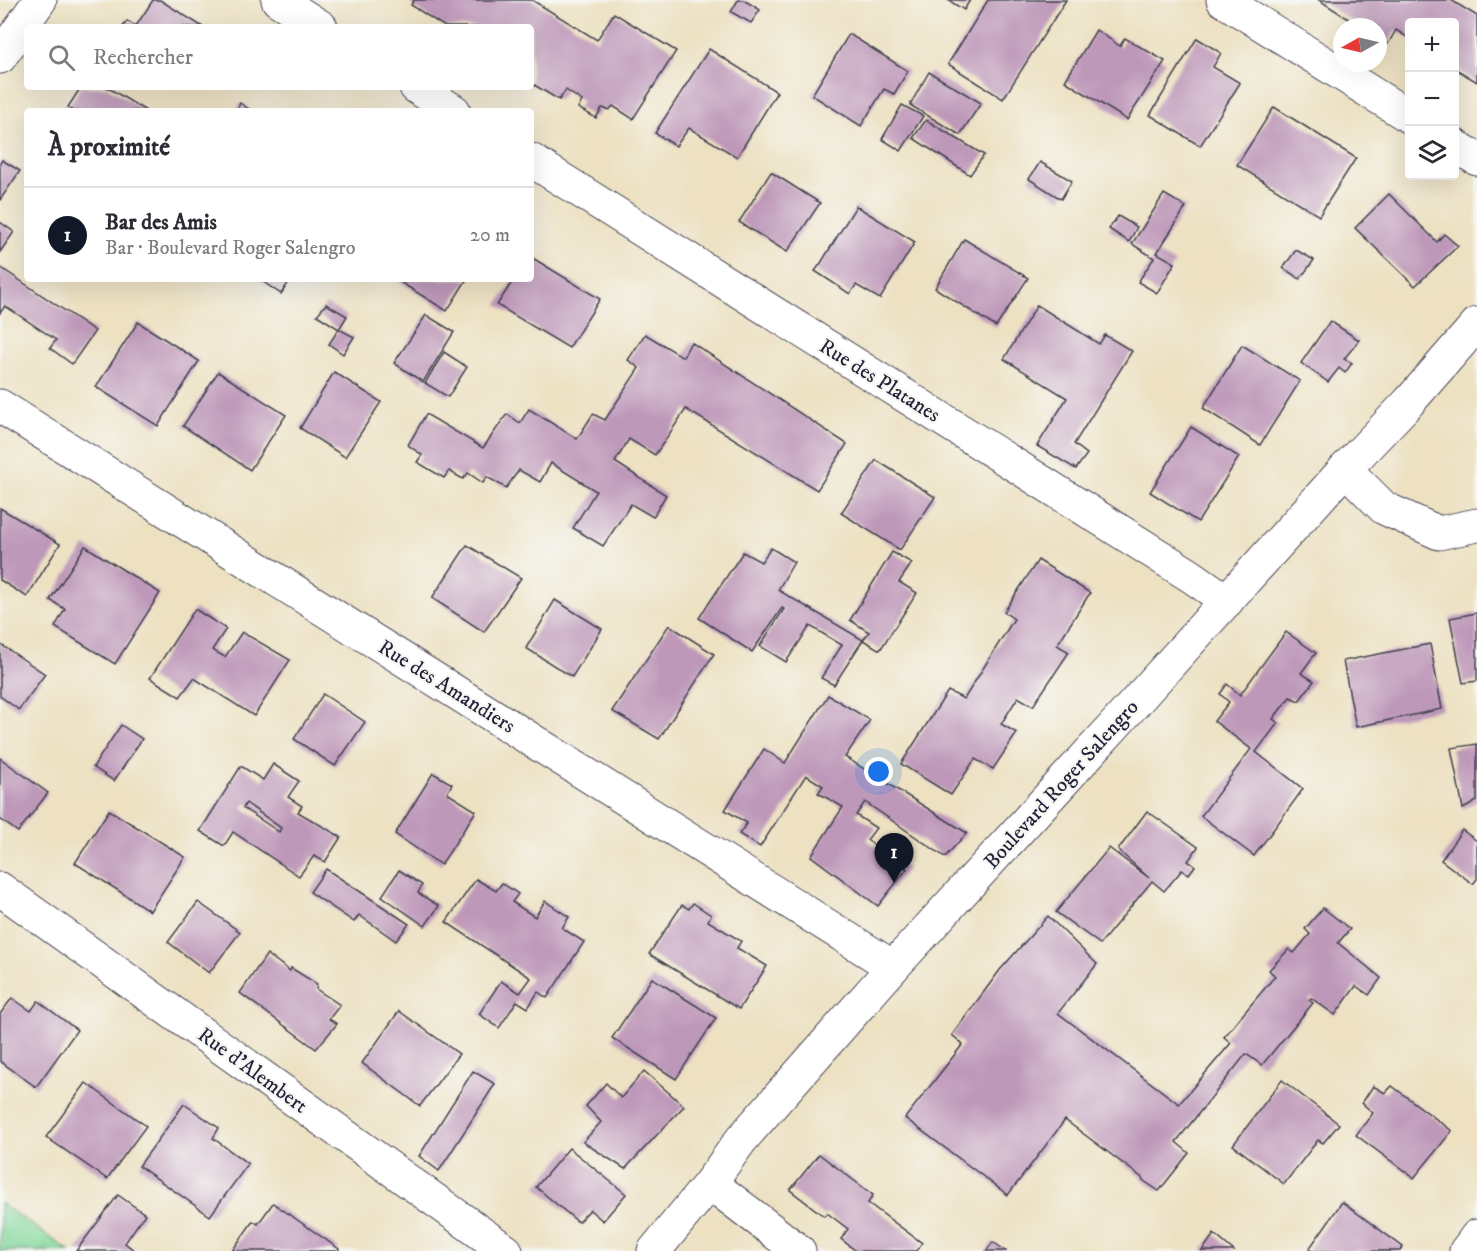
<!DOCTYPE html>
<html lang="fr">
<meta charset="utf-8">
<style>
body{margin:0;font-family:"IM FELL DW Pica",serif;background:#f2f2f3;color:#2b2b33}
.controls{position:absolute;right:18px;top:18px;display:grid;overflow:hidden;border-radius:6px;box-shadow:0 6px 24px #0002}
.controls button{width:54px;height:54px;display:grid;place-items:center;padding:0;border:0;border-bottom:2px solid #e1e1e2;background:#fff;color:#2b2b33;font:30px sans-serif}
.compass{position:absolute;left:1333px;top:18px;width:54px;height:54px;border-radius:50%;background:#fff;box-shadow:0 6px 24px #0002;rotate:262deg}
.you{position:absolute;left:879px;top:772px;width:21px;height:21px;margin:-15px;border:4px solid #fff;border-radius:50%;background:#1a73e8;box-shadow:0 0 0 9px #1a73e833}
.badge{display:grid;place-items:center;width:39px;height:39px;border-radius:50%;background:#111827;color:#fff;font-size:20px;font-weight:700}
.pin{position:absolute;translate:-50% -50px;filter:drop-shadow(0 2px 3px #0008)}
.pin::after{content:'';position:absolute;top:32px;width:21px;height:18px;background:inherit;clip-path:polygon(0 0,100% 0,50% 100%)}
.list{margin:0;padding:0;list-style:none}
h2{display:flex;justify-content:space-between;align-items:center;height:78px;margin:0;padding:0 24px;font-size:26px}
h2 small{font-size:20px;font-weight:400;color:#7c7c81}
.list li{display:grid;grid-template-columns:39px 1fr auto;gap:18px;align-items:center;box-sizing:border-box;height:96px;padding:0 24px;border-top:2px solid #e1e1e2}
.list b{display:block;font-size:22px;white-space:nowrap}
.list p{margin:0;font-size:20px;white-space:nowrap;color:#7c7c81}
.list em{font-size:20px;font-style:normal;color:#7c7c81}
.icon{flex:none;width:33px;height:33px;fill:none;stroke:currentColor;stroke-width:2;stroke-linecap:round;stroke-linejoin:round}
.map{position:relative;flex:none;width:1477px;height:1251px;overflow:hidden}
.search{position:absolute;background:#fff;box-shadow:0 6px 24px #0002;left:24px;top:24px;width:510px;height:66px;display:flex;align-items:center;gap:15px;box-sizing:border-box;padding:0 21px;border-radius:6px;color:#7c7c81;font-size:22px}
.panel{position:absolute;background:#fff;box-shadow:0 6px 24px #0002;left:24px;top:108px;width:510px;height:174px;border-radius:6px}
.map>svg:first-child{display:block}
</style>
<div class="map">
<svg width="1477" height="1251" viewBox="0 0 1477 1251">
<rect width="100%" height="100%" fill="#f6f6f2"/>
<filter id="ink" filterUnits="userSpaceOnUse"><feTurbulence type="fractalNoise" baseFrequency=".0167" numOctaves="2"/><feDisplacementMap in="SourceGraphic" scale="12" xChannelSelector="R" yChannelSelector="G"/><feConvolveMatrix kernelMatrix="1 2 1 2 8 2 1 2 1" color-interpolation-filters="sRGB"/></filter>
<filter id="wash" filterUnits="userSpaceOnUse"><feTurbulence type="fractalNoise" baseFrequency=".008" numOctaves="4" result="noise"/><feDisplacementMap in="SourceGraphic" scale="24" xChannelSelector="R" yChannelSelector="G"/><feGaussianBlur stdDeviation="1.35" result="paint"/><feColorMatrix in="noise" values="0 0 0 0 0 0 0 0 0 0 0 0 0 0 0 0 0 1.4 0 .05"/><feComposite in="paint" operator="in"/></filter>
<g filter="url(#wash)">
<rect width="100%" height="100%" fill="#ede1c2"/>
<path fill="#83d89b" stroke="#527d6b" stroke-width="1.5" d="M0,1203L69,1251H0Z"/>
<g id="blocks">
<g fill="#be98b9" fill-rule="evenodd">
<path d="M153,0H160L203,27H123L127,21L136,26Z"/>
<path d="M414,0H532L597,40L614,13L676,51L633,119L613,106L609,110L602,108L596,118L578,108L582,101L566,90L559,100L531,83V27H445L411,5Z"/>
<path d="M738,0H744L760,10L751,23L731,12Z"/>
<path d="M948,0H970L964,10Z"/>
<path d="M988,0H1066L1003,99L948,64Z"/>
<path d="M1319,0H1451L1477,16V82L1454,68V22H1410V39L1396,30L1388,44L1378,38V27H1361Z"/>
<path d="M1096,30L1120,46L1125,38L1165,61L1127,120L1065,81Z"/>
<path d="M849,34L908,71L894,94L884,89L861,126L812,95Z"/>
<path d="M1197,38L1221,53L1213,67L1240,83L1200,146L1150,115Z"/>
<path d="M709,49L777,92L737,157L689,128L676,146L655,133Z"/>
<path d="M929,72L981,103L960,135L910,105Z"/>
<path d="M81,87H107L146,111H74L68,107Z"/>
<path d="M240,103L252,111H236Z"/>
<path d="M902,105L923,116L901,151L882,139Z"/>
<path d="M1274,107L1356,158L1319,216L1237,165Z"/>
<path d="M926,120L984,155L970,175L913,138Z"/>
<path d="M2,160L20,171L0,200V163Z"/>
<path d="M1040,162L1072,181L1061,199L1029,179Z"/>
<path d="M771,172L820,203L787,252L739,222Z"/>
<path d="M1164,194L1186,207L1157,253L1175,263L1157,293L1138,282L1154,258L1132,244Z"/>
<path d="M1389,194L1437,242L1444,234L1458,246L1415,286L1355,228Z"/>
<path d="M856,206L915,242L880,299L856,285L850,294L815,271L821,263Z"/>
<path d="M1118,216L1137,227L1129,242L1109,229Z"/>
<path d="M0,222L14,232L0,252Z"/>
<path d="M964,239L1028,278L996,327L935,288Z"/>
<path d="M1296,250L1314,260L1300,279L1283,268Z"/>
<path d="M531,257L600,299L569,348L497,305L514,279H531Z"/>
<path d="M0,267L95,331L72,364L50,348L56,340L5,306L0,313Z"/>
<path d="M259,279H291L281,294Z"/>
<path d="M395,279H467L447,311Z"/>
<path d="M326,304L347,316L339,329L354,337L343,354L329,344L339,329L317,315Z"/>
<path d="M1037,305L1099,344L1105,335L1132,351L1074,444L1087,454L1076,469L1037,446L1067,398L1004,359Z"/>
<path d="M426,315L454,332L423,382L394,363Z"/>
<path d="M1330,321L1359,340L1344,359L1352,363L1345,373L1339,368L1328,382L1301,363Z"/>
<path d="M138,322L199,361L158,426L96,387Z"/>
<path d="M645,334L683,357L691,342L847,444L817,490L686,409L655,455L629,439L615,462L666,495L653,517L631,504L603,546L573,528L596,491L551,463L540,482L519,470L506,488L487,477L483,483L468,473L463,479L449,471L444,478L417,462L422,455L408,445L426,414L483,448L507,414L520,423L529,409L577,439L593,414L605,420L639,368L628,360Z"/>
<path d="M1242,345L1300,381L1260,445L1203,408Z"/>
<path d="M444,352L467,367L448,397L425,383Z"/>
<path d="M218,372L286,415L250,470L183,426Z"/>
<path d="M334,372L381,402L345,457L300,428Z"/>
<path d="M1191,427L1239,457L1198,522L1150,492Z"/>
<path d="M876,460L935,497L900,550L841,513Z"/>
<path d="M0,508L60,544L27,597L0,580Z"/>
<path d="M467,545L521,578L484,632L432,598Z"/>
<path d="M85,546L160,593L115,664L55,627L65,609L50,600Z"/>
<path d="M771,548L794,562L778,590L863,640L834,685L821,678L842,645L810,626L786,662L760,646L784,609L782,608L752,652L699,618L743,552L761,562Z"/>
<path d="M892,552L912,563L899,582L917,593L880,650L863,640L869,632L850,620Z"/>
<path d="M1038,560L1090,593L1057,645L1069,652L1033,706L1018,697L1001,724L1017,733L993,769L975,759L951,795L901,764L948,691L964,699L1014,619L1004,612Z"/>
<path d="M555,600L602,629L572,677L526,648Z"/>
<path d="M195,609L226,629L212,650L225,657L242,632L290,660L254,716L194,678L180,697L150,678Z"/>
<path d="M1477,613V681L1463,683L1450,618Z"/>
<path d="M669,625L714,654L659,739L612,711Z"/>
<path d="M1286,632L1316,653L1301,673L1314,681L1299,701L1290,697L1273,719L1278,723L1256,752L1303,789L1254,856L1201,816L1251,749L1214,721L1229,702L1220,694L1227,684L1240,695Z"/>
<path d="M0,644L45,674L19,710L0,696Z"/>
<path d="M1430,644L1442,709L1356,727L1343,661Z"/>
<path d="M323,694L365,722L335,766L294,739Z"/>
<path d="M828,695L870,720L845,757L967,833L945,857L865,802L856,815L876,828L867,840L907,869L878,906L811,856L843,807L818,793L823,786L806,775L760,847L739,834L747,823L725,810L764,749L785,763Z"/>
<path d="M121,725L142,739L114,781L93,767Z"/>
<path d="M1477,744V801L1463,809L1451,748Z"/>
<path d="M0,758L48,793L18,832L0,819Z"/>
<path d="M273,764L299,781L288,797L302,806L298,812L341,837L325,862L314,856L299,876L233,832L224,846L200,831L241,766L263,780ZM246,803L281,828L279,832L243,808Z"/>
<path d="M433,773L452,784L447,793L476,811L441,865L395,834Z"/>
<path d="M109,810L185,857L150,911L75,863Z"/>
<path d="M1147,811L1198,847L1188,861L1195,866L1189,874L1182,870L1164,891L1152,881L1100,944L1056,912L1109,848L1149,878L1118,850Z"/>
<path d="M1462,830L1477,841V879L1473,884L1441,860Z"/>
<path d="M326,869L409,924L396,941L359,915L354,922L310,892Z"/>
<path d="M399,870L422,885L418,893L439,906L425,926L382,896Z"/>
<path d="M476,879L496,891L502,883L518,894L512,902L535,917L545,901L569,917L562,928L584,942L547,998L538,992L528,1008L517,1001L499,1028L479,1014L501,981L520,993L531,978L446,922Z"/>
<path d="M198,902L240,932L209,973L168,942Z"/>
<path d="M693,903L711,915L708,921L741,941L737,948L767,966L739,1009L649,954L682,905L689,909Z"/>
<path d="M1323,908L1350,929L1338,943L1381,978L1369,995L1356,986L1335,1015L1311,998L1309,1000L1313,1003L1262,1065L1246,1054L1176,1142L1189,1153L1159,1191L1144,1181L1141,1177L1065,1120L1008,1195L905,1118L963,1044L952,1035L1000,970L1048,916L1097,964L1058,1013L1179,1104L1231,1043L1224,1037L1275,976L1269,970L1289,949L1294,953L1310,934L1305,929Z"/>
<path d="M267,954L290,971L291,968L317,984L316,989L340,1005L329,1019L337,1024L316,1049L240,993Z"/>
<path d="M652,978L716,1018L676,1079L612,1038Z"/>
<path d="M12,998L31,1011L38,1001L77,1030L36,1087L0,1061V1014Z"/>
<path d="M399,1011L459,1054L420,1106L362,1063Z"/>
<path d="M473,1071L495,1084L439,1171L419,1156Z"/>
<path d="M644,1071L684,1106L625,1169L583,1142L601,1122L586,1106L606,1083L621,1098Z"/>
<path d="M1282,1080L1339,1124L1323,1143L1318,1140L1284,1184L1233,1145Z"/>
<path d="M86,1083L146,1126L107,1179L46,1137Z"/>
<path d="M1373,1086L1385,1093L1392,1086L1452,1131L1414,1178L1356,1135L1373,1113L1362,1103Z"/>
<path d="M184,1104L219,1128L213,1138L248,1164L210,1216L139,1166Z"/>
<path d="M569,1148L626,1194L603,1221L590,1210L578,1222L536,1187Z"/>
<path d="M819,1154L873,1195L868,1203L922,1243L916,1251H856L841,1239L848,1229L827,1213L824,1216L790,1190Z"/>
<path d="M118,1195L145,1214L125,1243L135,1251H76Z"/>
<path d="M1342,1202L1403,1247L1400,1251H1312L1309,1249Z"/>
<path d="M273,1203L339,1249L338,1251H232L253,1221L258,1224Z"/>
<path d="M1214,1234L1234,1251H1202Z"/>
<path d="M993,1242L1006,1251H986Z"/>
</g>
</g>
</g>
<g filter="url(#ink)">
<use href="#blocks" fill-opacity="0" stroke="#403f4f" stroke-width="1.5"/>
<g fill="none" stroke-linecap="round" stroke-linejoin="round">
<defs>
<g id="minor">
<path d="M278,0L321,27"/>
<path d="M1223,0L1410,117"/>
<path d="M0,57L40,0"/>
<path d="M416,87L454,111"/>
<path d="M1454,145L1477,159"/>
<path d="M531,160L1191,576L1227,601"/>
<path d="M0,406L893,967"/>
<path d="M1345,469L1384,508L1439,533L1477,525"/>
<path d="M0,889L506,1251"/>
<path d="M710,1183L799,1251"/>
<path d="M654,1251L710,1183L741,1140L893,967L1114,726L1345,469L1409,402L1477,324"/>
<path d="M1466,1251L1477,1236"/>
</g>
</defs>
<use href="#minor" stroke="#403f4f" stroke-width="35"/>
<use href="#minor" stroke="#fff" stroke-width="33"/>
</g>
</g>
<g text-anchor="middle" stroke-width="4.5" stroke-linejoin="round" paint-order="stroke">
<g font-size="21" fill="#22223b" stroke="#f6f6f2">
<text transform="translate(880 380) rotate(32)" y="7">Rue des Platanes</text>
<text transform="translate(447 686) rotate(32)" y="7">Rue des Amandiers</text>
<text transform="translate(1061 784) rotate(-48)" y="7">Boulevard Roger Salengro</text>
<text transform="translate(253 1070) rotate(36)" y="7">Rue d'Alembert</text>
</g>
</g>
</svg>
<div class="controls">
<button>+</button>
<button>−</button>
<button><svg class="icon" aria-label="layers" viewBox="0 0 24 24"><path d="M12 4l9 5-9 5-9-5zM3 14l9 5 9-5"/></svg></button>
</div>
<svg class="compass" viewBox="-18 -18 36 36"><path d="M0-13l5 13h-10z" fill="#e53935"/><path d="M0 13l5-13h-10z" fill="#7c7c81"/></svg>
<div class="you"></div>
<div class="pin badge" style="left:894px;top:883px">1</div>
<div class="search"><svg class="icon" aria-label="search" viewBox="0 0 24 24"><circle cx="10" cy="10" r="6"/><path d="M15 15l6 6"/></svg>Rechercher</div>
<section class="panel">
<h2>À proximité<small></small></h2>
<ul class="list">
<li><span class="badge">1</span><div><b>Bar des Amis</b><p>Bar · Boulevard Roger Salengro</p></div><em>20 m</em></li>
</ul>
</section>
</div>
